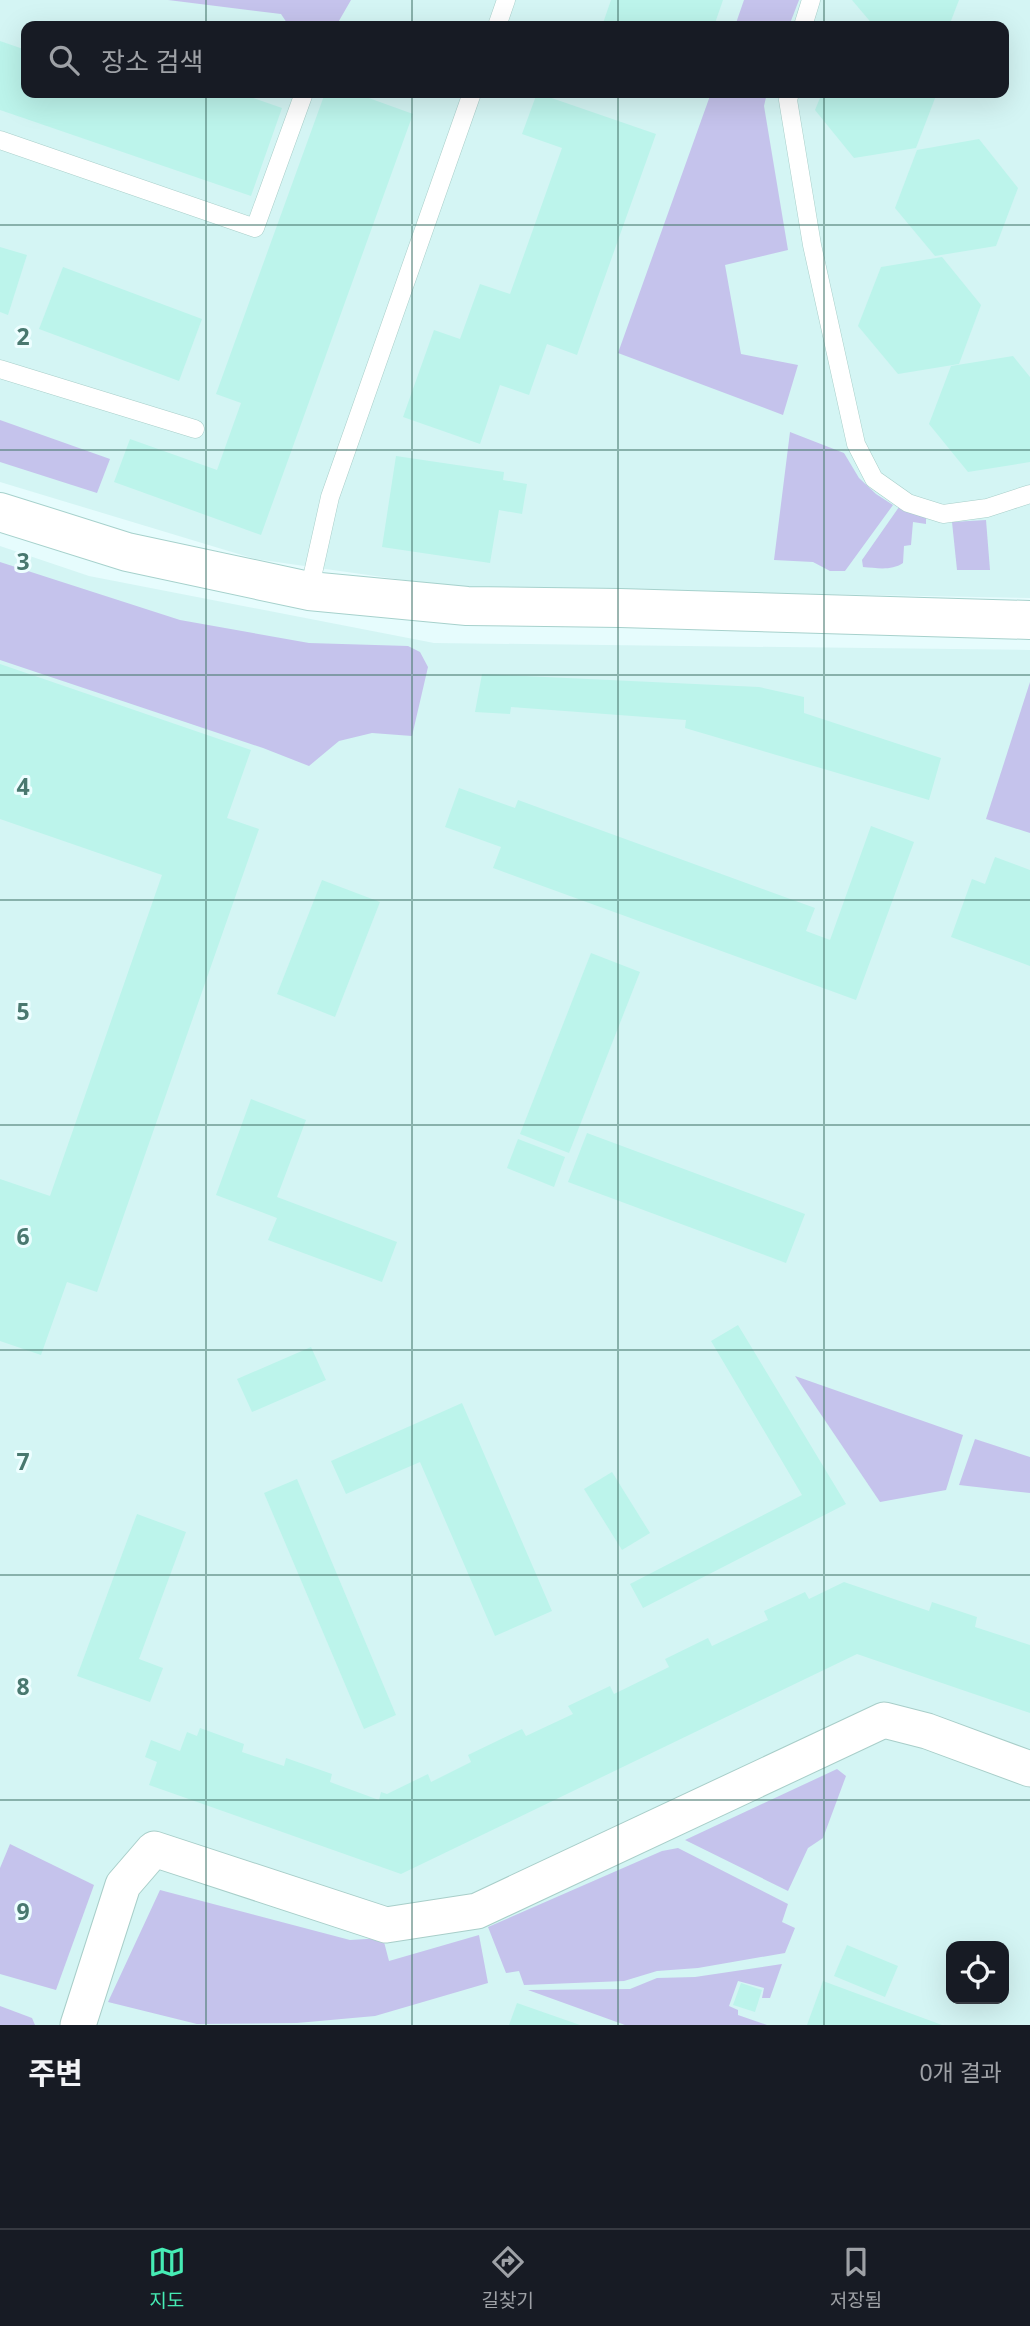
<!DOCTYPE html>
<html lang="ko">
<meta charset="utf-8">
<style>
body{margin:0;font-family:"Noto Sans","Noto Sans KR",sans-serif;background:#20242c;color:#f1f3f6}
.controls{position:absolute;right:21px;bottom:21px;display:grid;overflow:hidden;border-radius:14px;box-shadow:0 7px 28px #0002}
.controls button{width:63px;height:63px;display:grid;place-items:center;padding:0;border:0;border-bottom:2px solid #363941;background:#171b24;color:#f1f3f6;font:35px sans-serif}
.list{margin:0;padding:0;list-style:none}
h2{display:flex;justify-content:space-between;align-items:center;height:91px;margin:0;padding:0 28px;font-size:30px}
h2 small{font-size:23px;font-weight:400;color:#9ea1a6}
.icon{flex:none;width:38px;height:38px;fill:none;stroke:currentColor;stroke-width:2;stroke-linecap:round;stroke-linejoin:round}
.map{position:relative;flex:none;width:1030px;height:2025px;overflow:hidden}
.search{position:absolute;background:#171b24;box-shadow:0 7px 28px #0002;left:21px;right:21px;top:21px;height:77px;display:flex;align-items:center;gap:18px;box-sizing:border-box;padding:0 24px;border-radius:14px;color:#9ea1a6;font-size:26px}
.sheet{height:203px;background:#171b24}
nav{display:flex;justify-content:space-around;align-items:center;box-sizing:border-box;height:98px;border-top:2px solid #363941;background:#171b24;font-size:19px;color:#9ea1a6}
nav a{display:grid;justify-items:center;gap:4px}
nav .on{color:#46ecb4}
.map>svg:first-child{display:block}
</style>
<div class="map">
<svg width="1030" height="2025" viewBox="0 0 1030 2025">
<rect width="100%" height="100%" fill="#e6fcfd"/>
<g fill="#d4f5f4" fill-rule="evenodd">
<path d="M0,0H1030V598L453,587L255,559L0,482ZM26,26H1004V93H26Z"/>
<path d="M0,546L89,576L434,643L1030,650V2025H0ZM951,1946H1004V1999H951Z"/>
</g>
<g fill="#c5c3ec">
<path d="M168,0H351L336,26H289L281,14Z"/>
<path d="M744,0H799L789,26H735Z"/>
<path d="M711,93H767L764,106L788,250L725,265L741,354L798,365L783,415L618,353Z"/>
<path d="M0,420L110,459L97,493L0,462Z"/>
<path d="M790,432L844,453L859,478L876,494L893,505L845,571H830L813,562L774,560Z"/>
<path d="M899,507L926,517V524L913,522L911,545L904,546L903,563C891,571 877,568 863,567L862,560Z"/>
<path d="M986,520L990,570H957L952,522Z"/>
<path d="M0,562L180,620L309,643L408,646L420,652L428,667L412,736L372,733L339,741L309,766L263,748L0,660Z"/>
<path d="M1030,682V833L986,819Z"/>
<path d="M795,1376L963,1435L946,1490L880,1502Z"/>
<path d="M975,1439L1030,1457V1493L959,1485Z"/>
<path d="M837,1769L846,1776L823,1838L808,1848L788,1891L685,1840Z"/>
<path d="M10,1844L94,1885L56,1990L0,1974V1868Z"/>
<path d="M678,1848L788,1904L782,1922L795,1928L785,1953L698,1968L657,1971L624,1981L524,1985L519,1971L506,1973L488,1927L662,1851Z"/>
<path d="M160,1890L350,1940L383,1938L389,1961L479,1935L488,1983L375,2016L297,2023L197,2024L108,2002Z"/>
<path d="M782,1964L770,1998H762L764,1988L738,1981L729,2006L738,2010V2015L767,2025H625L528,1990L630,1989L657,1978L695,1977Z"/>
<path d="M0,2006L32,2018L35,2025H0Z"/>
</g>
<g fill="#bcf4eb">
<path d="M611,0H723L714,26L686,24L685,26H602Z"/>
<path d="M852,0H959L949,26H874Z"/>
<path d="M0,41L26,50V93H239L282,108L251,196L0,110Z"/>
<path d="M325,93H355L413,114L261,535L114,482L130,439L217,470L241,403L216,394Z"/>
<path d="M537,93L656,134L577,355L547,344L529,395L500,385L480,444L403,417L434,330L460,339L480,284L510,294L562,148L522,134Z"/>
<path d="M822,93H937L916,148L854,158L815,110Z"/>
<path d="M979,139L1018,188L996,246L935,256L895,208L917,150Z"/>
<path d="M0,247L27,255L8,315L0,312Z"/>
<path d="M942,257L981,305L959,364L898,374L858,326L881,267Z"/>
<path d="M63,267L202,319L179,381L39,329Z"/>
<path d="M1013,356L1030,377V462L968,472L929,424L951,366Z"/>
<path d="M396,456L504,472L503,480L527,484L522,514L499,510L490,563L382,547Z"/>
<path d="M0,664L251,750L227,818L259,829L97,1292L67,1282L41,1355L0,1341V1179L50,1196L162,875L0,819Z"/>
<path d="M482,674L759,687L804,697V713L941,758L929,800L685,728L686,720L511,707L510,714L475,712Z"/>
<path d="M459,788L515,808L518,800L815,908L806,931L830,940L871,826L914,842L856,1000L493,868L501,847L445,827Z"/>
<path d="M995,857L1030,870V966L951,937L972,879L985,884Z"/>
<path d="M322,880L380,902L335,1017L277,994Z"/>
<path d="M591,953L640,972L569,1153L520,1134Z"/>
<path d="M251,1099L306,1120L277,1197L397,1242L382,1282L268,1240L277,1218L216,1195Z"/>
<path d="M587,1133L805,1214L786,1263L568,1182Z"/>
<path d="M518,1139L565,1157L554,1187L507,1168Z"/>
<path d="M738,1325L846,1504L643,1608L630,1584L802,1495L711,1341Z"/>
<path d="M311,1347L326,1380L252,1412L237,1379Z"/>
<path d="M462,1403L552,1611L495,1636L420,1462L346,1494L331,1461Z"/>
<path d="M612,1472L650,1533L622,1550L584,1489Z"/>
<path d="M297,1479L396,1715L364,1729L264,1493Z"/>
<path d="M137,1514L186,1532L139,1659L163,1668L150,1702L77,1676Z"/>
<path d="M844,1582L929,1611L932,1602L977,1617L975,1627L1030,1645V1713L857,1654L401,1874L149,1785L157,1762L145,1757L151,1740L180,1751L187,1732L197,1736L200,1728L244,1744L242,1752L284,1766L286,1758L332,1774L330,1782L379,1800L381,1792L387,1794L428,1774L431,1782L471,1762L468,1755L522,1729L526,1736L573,1714L568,1706L610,1686L614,1694L669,1667L665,1659L708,1638L712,1646L768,1620L764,1611L805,1592L809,1599Z"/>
<path d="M847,1945L898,1966L885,1997L834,1976Z"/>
<path d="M823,1981L942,2025H807Z"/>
<path d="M741,1983L762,1990L755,2012L733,2005Z"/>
<path d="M517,2003L580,2025H509Z"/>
</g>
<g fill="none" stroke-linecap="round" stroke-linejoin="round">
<defs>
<g id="lane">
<path d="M497,26L506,0"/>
<path d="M803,26L811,0"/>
<path d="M790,93L788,100L812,245L856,444L874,479L908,503L943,514L987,508L1030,494"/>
<path d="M0,140L255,228L304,93"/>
<path d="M0,369L195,429"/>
<path d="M309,591L330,497L472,93"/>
</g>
<path id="street" d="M78,2025L123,1885L154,1849L386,1925L477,1911L884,1720L927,1731L1030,1769"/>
<path id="secondary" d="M0,512L127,552L309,591L467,606L620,608L1030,620"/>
</defs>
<use href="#lane" stroke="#a8cec9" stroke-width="19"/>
<use href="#street" stroke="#a8cec9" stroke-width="37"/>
<use href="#secondary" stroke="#a6d1cc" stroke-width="40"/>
<use href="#lane" stroke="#fff" stroke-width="18"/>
<use href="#street" stroke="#fff" stroke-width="35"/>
<use href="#secondary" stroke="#fff" stroke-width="38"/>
</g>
<path fill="none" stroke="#49786f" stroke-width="2" stroke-opacity="0.55" d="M206,0V26M412,0V26M618,0V26M824,0V26M206,93V2025M412,93V2025M618,93V2025M824,93V2025M0,225H1030M0,450H1030M0,675H1030M0,900H1030M0,1125H1030M0,1350H1030M0,1575H1030M0,1800H1030"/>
<g font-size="23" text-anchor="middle" font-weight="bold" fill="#49786f" stroke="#edfeff" stroke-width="6" stroke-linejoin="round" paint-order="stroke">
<text x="23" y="345">2</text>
<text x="23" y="570">3</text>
<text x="23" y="795">4</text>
<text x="23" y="1020">5</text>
<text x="23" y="1245">6</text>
<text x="23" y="1470">7</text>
<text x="23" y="1695">8</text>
<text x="23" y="1920">9</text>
</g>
</svg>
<div class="controls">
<button><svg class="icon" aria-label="locate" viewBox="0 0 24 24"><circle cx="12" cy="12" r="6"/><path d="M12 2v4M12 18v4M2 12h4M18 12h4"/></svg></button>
</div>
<div class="search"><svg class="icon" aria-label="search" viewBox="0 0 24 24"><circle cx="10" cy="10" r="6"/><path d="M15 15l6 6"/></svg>장소 검색</div>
</div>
<section class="sheet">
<h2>주변<small>0개 결과</small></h2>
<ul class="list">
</ul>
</section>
<nav>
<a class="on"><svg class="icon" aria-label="map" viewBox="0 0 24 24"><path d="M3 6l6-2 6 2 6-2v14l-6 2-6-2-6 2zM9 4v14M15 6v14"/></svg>지도</a>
<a><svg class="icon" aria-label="directions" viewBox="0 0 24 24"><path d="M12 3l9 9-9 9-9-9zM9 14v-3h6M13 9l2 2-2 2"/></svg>길찾기</a>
<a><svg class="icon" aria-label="saved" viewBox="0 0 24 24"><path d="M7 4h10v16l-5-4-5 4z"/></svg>저장됨</a>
</nav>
